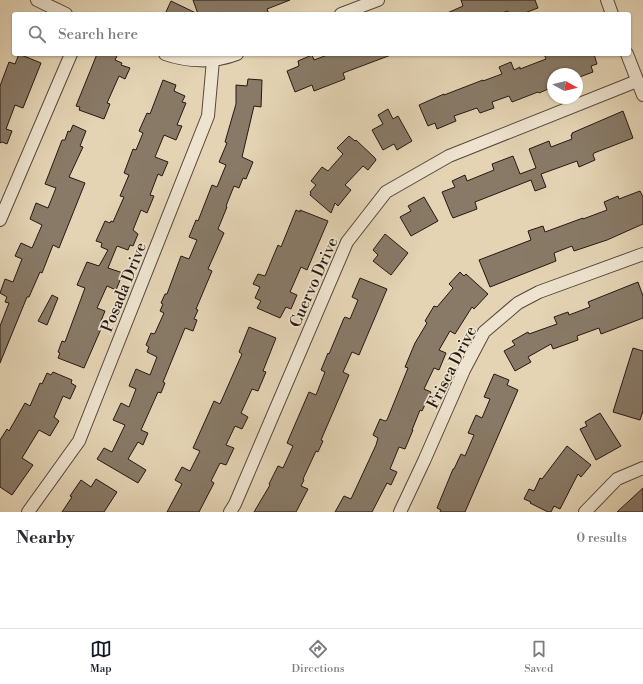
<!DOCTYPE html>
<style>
body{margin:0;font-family:"Libre Bodoni",serif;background:#f2f2f3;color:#2b2b33}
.compass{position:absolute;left:547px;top:68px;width:36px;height:36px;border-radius:50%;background:#fff;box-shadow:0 1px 3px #0004;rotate:98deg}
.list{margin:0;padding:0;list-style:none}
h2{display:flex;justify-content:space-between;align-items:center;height:52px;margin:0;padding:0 16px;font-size:17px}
h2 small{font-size:13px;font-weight:400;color:#7c7c81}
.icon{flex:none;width:22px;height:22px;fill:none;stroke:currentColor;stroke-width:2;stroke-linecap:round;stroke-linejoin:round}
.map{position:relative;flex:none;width:643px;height:512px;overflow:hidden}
.search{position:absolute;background:#fff;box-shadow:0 1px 3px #0004;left:12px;right:12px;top:12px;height:44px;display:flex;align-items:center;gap:10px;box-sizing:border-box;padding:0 14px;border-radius:4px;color:#7c7c81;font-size:15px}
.sheet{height:116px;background:#fff}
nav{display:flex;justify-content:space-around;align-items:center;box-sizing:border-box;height:56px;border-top:1px solid #e1e1e2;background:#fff;font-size:11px;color:#7c7c81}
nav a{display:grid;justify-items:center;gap:2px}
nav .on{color:#111827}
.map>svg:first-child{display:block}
</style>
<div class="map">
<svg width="643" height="512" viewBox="0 0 643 512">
<rect width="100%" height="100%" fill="#e4d4b4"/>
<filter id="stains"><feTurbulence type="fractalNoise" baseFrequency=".005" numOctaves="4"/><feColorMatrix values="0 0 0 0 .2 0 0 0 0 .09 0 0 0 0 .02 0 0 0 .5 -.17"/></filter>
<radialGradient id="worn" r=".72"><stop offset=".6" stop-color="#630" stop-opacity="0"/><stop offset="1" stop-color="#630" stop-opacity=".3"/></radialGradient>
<g fill="#887a67" stroke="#251813">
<path d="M193,0H290L267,9L269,14H165L171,1L198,14Z"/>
<path d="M461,0H535L538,8L522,14H509L508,11L498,14H445L463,6Z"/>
<path d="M19,54L41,63L23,108L15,105L6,129L12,131L7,144L2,142L0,143V86L9,62L15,64Z"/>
<path d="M97,54H118L115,60L122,63L121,65L130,68L125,79L119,76L107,103L110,104L104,119L79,110L80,107L76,106Z"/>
<path d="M330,54H391V55L343,73L345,79L314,91L312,85L295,92L287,71L299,66L298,61L312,55L314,60Z"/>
<path d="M544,54H594L597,64L591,66L593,72L577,78V74H553V87L539,93L538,92L512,102L509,96L492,102L494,108L480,113L477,108L454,116L456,121L437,129L435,123L428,126L419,105L444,94V95L483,80V81L502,74L499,67L511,62L514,70L520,67V69L546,59Z"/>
<path d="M248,79L262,80L261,107L254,106L242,157L253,162L246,179L243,178L239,188L234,186L226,206L227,207L218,229L224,233L208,269L212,271L196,309L198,310L194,319L197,320L193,331L185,328L163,382L165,383L161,393L158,392L141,430L148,433L143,445L138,442L128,459L146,470L138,483L97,459L104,448L112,452L125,425L113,420L121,403L129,407L136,389L129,386L136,369L150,375L157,357L147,352L149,347L146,345L151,333L154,334L155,333L164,313L160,311L163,304L161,303L165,294H167L181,256L189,259L197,240L189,237L196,220L198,221L212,185L217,187L226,165L219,162L227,143L225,142L236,104V85L247,86Z"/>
<path d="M163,80L176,85L174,91L185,96L182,102L186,103L177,125L182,126L176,140L164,135L155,157L168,162L162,176L158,174L150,195L154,196L147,213L141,210L133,230L138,234L133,246L130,245L128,250L117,246L108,268L123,273L116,290L107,286L97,308L105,311L101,321L104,322L84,368L58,358L60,353L58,352L62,341L65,342L85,288L77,285L87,262L99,266L108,250L101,247L102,243L96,241L105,221L110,223L111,221L113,222L124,197L120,196L129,175L124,173L133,149L136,150L143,133L139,131L147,113L150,114Z"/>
<path d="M388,109L393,119L398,116L412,141L397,150L394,144L383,150L372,130L383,124L378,115Z"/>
<path d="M623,111L633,138L594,153L593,155L595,160L579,167L577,161L541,174L546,187L535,191L531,180L475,202L477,209L453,218L451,214L442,192L455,187L452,181L465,175L467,181L494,170L492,164L513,156L520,174L536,168L529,149L549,141L551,147L572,139L571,135H572V133Z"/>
<path d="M73,125L86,131L80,146L83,147L69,177L85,183L59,248L53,245L42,273L40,272L29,297H27L0,363V326L9,303L5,302L7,297L0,293L5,279L13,282L22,259L15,256L21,243L32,248L42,225L30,219L36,203L48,208L56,188L45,184L62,140H65L68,131L70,132Z"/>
<path d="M349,136L355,141L356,140L375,158L376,160L368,170L363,166L345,185L351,190L338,206L335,203L331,213L310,195L311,193L310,192L316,185L311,181L322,167L328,171L343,154L337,148Z"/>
<path d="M640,191L643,197V224L607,240L574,251L572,246L554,253L556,261L490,287L479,260L531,240L528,231L543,226L545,232L583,218V219L607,210L604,202L618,196L619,199Z"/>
<path d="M424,197L438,221L411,236L400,217L411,211L408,206Z"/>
<path d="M296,210L300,212V210L328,221L307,270L301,267L290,292L297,295L291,309L286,307L280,318L257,308L261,301L255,298L260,287L253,284L258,274L265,276L278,245L281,247Z"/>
<path d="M385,234L408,253L391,275L373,261L378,255L373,250Z"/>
<path d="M460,272L464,276L466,274L488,294L474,309L472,307L455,334L450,331L439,350L446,353L439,370L434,368L424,389L431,392L422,411L420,410L412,430H413L405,449L399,447L390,469L397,472L391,485L387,483L372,512H335L344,496L351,499L376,445L378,438L373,435L380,419L385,421L387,420L408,368L405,367L415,343L427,323L425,321L434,306L437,307L453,288L449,284Z"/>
<path d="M360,278L387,289L359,355L352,352L343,372L349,375L321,440L323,441L318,452L316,451L303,479L304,480L301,486L308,489L296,512H254L270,485L269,484L278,466L283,468L293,446L287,443L309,392L316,395L325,372L321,370L328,353L329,354L344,318L345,317L350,319L358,300L352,297Z"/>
<path d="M638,282L643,296V318L601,334L599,328L577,336L578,340L553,349L551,344L528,357L531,362L515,371L504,351L515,345L512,341L528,332L529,334L557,324L554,317L568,312L569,315L590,307L588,302Z"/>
<path d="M52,295L58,298L47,325L38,321Z"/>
<path d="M249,327L276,338L263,371L266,372L258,391L252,389L241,413L248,417L242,429L235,426L226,445L234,448L226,465L220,463L211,481L214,483L199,512H167L182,484L175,480L182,467L190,471L200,451L193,448L214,401L220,404L242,354L239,352Z"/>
<path d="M633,348L643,351V411L640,420L613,412Z"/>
<path d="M53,372L72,380L71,383L76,386L70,399L63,396L54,417L59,421L50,436L39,430L22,458L33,465L12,495L0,487V440L7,429L9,431L25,403L30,406L40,383L42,384L47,373L51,375Z"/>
<path d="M494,374L509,380L507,385L518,390L465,512H440L441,510L437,508L453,469H454L461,454L465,456L474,435L468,433L476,415L482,418L490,399L484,397Z"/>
<path d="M600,413L621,446L596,460L580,429L587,426L585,422Z"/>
<path d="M567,446L591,465L581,477L578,474L560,509L554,506L551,512H548L530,503L531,502L524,499L529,489L534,491L540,478L542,479Z"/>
<path d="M96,479L117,492L104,512H62L72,497L70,496L81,480L91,487Z"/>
<path d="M643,488V512H617Z"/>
</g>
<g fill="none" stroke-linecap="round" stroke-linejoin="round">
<defs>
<g id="minor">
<path d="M37,0L66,14"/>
<path d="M607,0L612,14"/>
<path d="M341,14L378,0"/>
<path d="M165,54C188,62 214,63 237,54"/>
<path d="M627,54L643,95"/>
<path d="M0,220L71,54"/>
<path d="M28,512L79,441L208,116L213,60"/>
<path d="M230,512L235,504L347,242L386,192L449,156L637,81"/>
<path d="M400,512L424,461L464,370L484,332L518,303L539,292L643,254"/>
<path d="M585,512L617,479L643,468"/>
</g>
</defs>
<use href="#minor" stroke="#55473b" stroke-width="14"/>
<use href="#minor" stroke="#ede3ce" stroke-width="12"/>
</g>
<g text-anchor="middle" stroke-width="3.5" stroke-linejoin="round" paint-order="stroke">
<g font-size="16" fill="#251813" stroke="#ede3ce">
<text transform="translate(313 282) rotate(-66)" y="6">Cuervo Drive</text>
<text transform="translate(123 287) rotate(-68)" y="6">Posada Drive</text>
<text transform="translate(451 367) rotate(-63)" y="6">Frisca Drive</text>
</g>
</g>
<rect width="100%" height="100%" filter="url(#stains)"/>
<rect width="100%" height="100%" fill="url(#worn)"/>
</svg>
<svg class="compass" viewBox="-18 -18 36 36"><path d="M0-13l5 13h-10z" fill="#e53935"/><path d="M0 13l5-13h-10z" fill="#7c7c81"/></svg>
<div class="search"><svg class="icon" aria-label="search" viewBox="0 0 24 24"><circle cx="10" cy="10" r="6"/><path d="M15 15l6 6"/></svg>Search here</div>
</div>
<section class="sheet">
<h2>Nearby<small>0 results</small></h2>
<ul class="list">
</ul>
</section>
<nav>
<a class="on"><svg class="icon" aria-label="map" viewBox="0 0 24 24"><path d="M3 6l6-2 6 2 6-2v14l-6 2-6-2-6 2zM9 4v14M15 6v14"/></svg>Map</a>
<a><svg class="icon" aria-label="directions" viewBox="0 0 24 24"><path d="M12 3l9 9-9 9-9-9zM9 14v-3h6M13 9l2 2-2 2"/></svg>Directions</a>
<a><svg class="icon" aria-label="saved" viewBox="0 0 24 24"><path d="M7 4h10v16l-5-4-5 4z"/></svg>Saved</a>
</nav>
